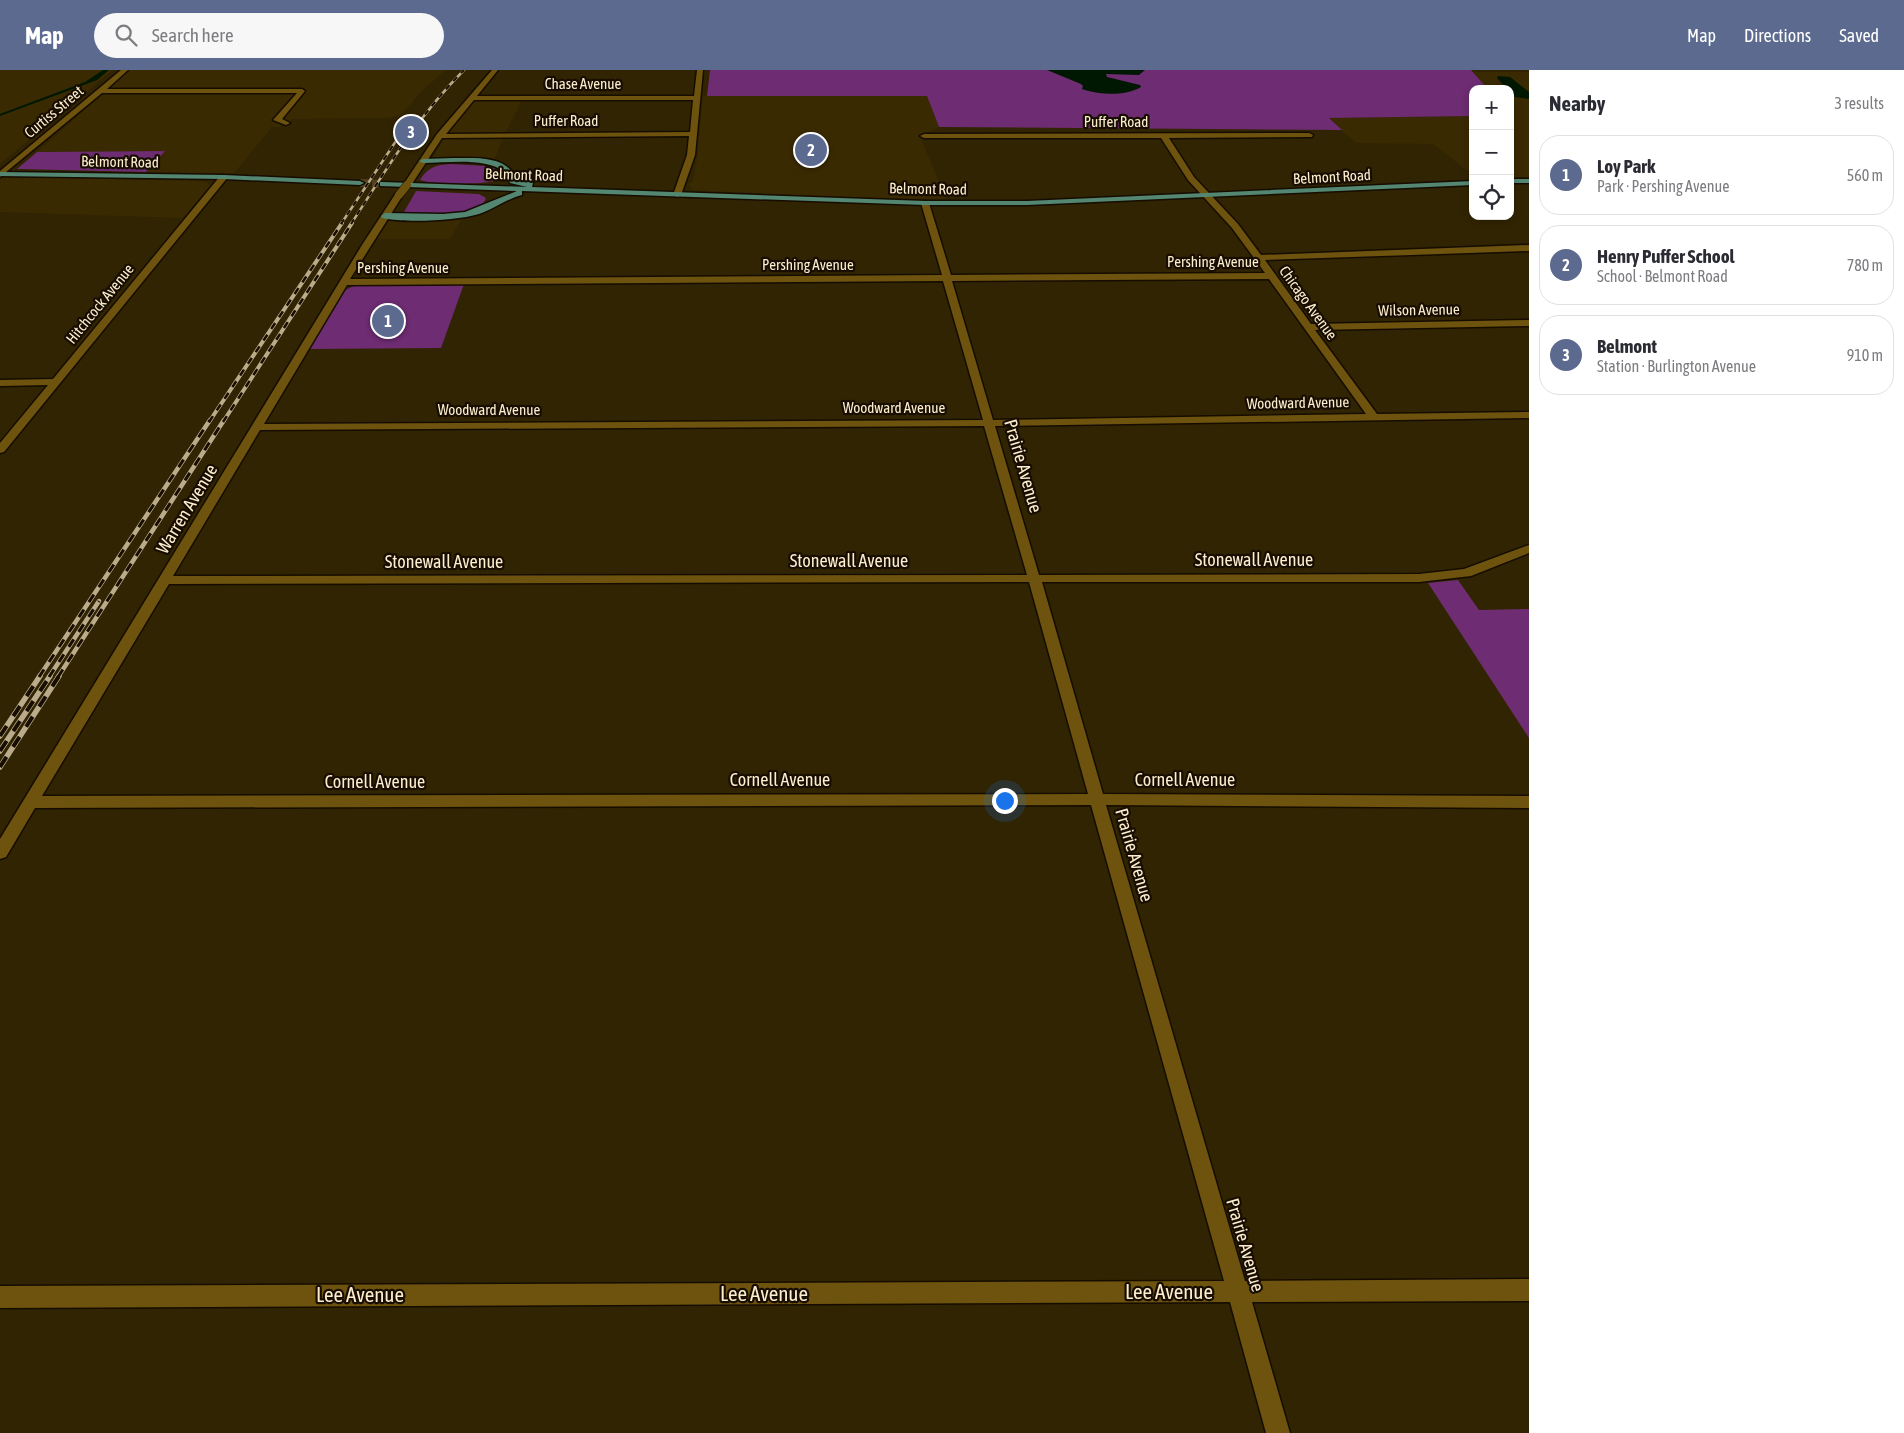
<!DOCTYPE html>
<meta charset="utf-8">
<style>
body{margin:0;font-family:"Asap Condensed",sans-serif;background:#f7f7f7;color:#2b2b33}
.controls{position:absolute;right:15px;top:15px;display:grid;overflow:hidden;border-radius:10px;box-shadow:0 2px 8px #0003}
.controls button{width:45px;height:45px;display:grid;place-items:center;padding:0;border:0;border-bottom:1px solid #e1e1e2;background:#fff;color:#2b2b33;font:25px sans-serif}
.you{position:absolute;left:1004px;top:730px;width:18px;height:18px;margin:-12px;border:4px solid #fff;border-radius:50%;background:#1a73e8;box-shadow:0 0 0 8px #1a73e833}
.badge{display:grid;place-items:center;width:32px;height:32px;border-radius:50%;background:#5b6a8e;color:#fff;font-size:16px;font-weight:700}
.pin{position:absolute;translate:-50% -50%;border:2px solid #fff;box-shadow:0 1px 5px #0006}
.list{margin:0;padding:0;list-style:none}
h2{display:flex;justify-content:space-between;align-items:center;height:65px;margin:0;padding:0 20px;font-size:21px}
h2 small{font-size:16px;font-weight:400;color:#7c7c81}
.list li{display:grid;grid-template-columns:32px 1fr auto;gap:15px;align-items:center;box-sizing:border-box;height:80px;margin:0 10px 10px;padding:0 10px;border:1px solid #e1e1e2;border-radius:20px}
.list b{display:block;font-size:19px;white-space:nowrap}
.list p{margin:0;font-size:16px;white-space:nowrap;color:#7c7c81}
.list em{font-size:16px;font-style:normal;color:#7c7c81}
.icon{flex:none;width:28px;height:28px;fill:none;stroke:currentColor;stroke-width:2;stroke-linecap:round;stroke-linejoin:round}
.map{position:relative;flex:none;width:1529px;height:1363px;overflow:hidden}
header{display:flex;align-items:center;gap:30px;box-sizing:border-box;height:70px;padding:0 25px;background:#5b6a8e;color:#fff}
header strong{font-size:24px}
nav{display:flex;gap:28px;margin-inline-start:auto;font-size:18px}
.search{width:350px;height:45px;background:#f7f7f7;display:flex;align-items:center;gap:12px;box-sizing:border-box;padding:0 18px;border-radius:28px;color:#7c7c81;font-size:19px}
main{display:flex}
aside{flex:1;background:#fff}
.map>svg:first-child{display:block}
</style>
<header>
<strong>Map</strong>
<div class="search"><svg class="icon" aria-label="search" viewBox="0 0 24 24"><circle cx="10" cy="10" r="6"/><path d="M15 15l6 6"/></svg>Search here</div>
<nav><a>Map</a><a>Directions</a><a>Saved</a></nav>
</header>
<main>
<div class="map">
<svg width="1529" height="1363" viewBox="0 0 1529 1363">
<rect width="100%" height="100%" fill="#312402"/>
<g fill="#3a2a02">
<path d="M0,0H113L0,94Z"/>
<path d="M130,0H445L421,22L400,46L386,48L293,49L279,57H272L235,102L229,104L146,102L164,81L37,82Z"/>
<path d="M1473,2H1529V107H1510V19H1488Z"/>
<path d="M703,26H927L939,57L920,66L946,129L856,128L693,120L688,114L692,112L697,89Z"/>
<path d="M474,29H523L505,63L494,90L432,89L448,62Z"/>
<path d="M1473,46V105L1433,74L1356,73L1328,48Z"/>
<path d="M10,107L200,111L206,112L210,116L183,148L0,142V109Z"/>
<path d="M462,149L450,169H376L390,150Z"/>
</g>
<g fill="#6e2c72">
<path d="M710,0H1471L1488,19H1473V46L1329,48L1342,60L939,57L927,26H707Z"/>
<path d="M165,81L146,102L17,99L37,82Z"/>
<path d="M451,94L485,96L494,97L503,103V107C495,116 432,115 420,110C428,97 436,95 451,94Z"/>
<path d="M416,121L479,124L486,128C480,148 420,148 404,142Z"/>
<path d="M370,214H464L441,278L309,279L345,220L354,216Z"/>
<path d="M1458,510L1479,540L1529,539V668L1428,513Z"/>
</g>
<g fill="#001701">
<path d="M103,0H109L97,10L0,46V44L85,12Z"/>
<path d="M1047,0H1145L1139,5L1106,4L1107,7L1140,15L1141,17C1126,26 1101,25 1085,20L1082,19L1083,16L1081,14Z"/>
<path d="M1498,6L1510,7L1529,22V29L1515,27L1510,23V19H1507L1497,8Z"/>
</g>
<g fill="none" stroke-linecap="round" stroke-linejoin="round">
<path stroke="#504221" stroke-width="8" stroke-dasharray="8 4" stroke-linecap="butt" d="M360,113L383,114"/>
<defs>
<g id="minor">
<path d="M121,0H128L107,19H302L305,21L282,49L290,53L286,55L273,50L297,23H102L0,107V101Z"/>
<path d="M492,0H498L477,26H694L697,0H703L695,85L681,125L677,127L673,125L687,85L689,66L442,68L410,117H404L403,115L437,64ZM474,30H693L690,62L446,64Z"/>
<path d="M1309,63L1313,65L1312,67L1169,68L1194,107L1238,154L1261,185L1529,175V181L1265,190L1311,254L1529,250V256L1315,260L1377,344L1529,342V348L995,356L1039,505L1419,504L1464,499L1529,475V483L1471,506L1419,512H1042L1103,724L1529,726V738L1106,735L1245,1211L1529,1209V1231L1252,1232L1290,1363H1266L1230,1232L0,1238V1216L1224,1211L1091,735L35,738L6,787L0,789V769L362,175L396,123L403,125L350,209L942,205L921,133L925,131L929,133L951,205L1265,203L1232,158L1188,110L1161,68H924L920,66L924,64ZM1269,209L1366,344L993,350L952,211ZM943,211L983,350L264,354L347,215ZM984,356L1027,505L173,506L260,360ZM1029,512L1088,724L42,726L169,514Z"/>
<path d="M221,105L228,107L4,382L0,383V373L48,315L0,316V310L53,309Z"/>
</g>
<g id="major">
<path d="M454,88C476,88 507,85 516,109L533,113L532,117L925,131H1027L1473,111V115L1027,135H925L522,121V125C506,129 494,139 479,144C455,151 406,153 382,148L381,146L385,143L443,144L465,142L517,121L380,116V112H383L527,117L510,113L505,102C484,87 448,93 423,93L419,91L423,89Z"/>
<path d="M0,102L224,105L360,111L364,113L360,115L224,109L0,106Z"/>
<rect x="1510" y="109" width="19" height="4"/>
</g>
</defs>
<use href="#minor" stroke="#160d00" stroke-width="3"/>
<use href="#major" stroke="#160d00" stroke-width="3"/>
<use href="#minor" fill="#6d530e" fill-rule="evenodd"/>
<use href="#major" fill="#548772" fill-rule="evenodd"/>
<defs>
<g id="rail-far3">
<path d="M341,154L396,71"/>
<path d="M351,154C386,100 418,46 464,0"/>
</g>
<g id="rail-far2">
<path d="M209,352L342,153"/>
<path d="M223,352L352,153"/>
</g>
<g id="rail-far1">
<path d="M39,607L210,350"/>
<path d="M49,607L99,531"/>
<path d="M58,607L224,350"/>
</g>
<g id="rail">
<path d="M0,666L40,606"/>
<path d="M0,681L50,606"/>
<path d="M0,697L59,606"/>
</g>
</defs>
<use href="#rail-far3" stroke="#baab8b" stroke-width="2.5"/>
<use href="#rail-far2" stroke="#baab8b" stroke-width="4"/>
<use href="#rail-far1" stroke="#baab8b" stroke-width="4.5"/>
<use href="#rail" stroke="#baab8b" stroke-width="5.5"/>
<use href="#rail-far3" stroke="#170d00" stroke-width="2" stroke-dasharray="5.5" stroke-linecap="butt"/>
<use href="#rail-far2" stroke="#170d00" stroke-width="2.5" stroke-dasharray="7" stroke-linecap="butt"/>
<use href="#rail-far1" stroke="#170d00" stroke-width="3" stroke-dasharray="9" stroke-linecap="butt"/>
<use href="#rail" stroke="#170d00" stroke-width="4" stroke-dasharray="12" stroke-linecap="butt"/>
<defs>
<path id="minor-bridge" d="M399,125L407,115"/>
</defs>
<use href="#minor-bridge" stroke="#160d00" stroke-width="9" stroke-linecap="butt"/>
<use href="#minor-bridge" stroke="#6d530e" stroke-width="8"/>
</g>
<g text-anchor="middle" stroke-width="4.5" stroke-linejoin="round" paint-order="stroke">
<g font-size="15" fill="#fdeecf" stroke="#170d00">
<text x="583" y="19">Chase Avenue</text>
<text transform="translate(54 42) rotate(-40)" y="5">Curtiss Street</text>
<text x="566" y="56">Puffer Road</text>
<text x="1116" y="57">Puffer Road</text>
<text transform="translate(120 92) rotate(1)" y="5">Belmont Road</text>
<text transform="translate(524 105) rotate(2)" y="5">Belmont Road</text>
<text transform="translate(1332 107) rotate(-3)" y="5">Belmont Road</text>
<text transform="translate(928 119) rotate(1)" y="5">Belmont Road</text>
<text x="1213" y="197">Pershing Avenue</text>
<text x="808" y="200">Pershing Avenue</text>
<text x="403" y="203">Pershing Avenue</text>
<text transform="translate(1308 233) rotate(54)" y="5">Chicago Avenue</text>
<text transform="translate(100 234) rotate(-51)" y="5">Hitchcock Avenue</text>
<text transform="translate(1419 240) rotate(-1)" y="5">Wilson Avenue</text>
<text transform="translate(1298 333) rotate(-1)" y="5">Woodward Avenue</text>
<text x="894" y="343">Woodward Avenue</text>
<text x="489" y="345">Woodward Avenue</text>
</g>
<g font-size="18" fill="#fdeecf" stroke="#170d00">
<text transform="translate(1023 396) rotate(74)" y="6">Prairie Avenue</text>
<text transform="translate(187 439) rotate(-59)" y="6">Warren Avenue</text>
<text x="1254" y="496">Stonewall Avenue</text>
<text x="849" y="497">Stonewall Avenue</text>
<text x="444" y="498">Stonewall Avenue</text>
<text x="780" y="716">Cornell Avenue</text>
<text x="1185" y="716">Cornell Avenue</text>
<text x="375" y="718">Cornell Avenue</text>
<text transform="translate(1134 785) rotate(74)" y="6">Prairie Avenue</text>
<text transform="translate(1245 1175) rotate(74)" y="6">Prairie Avenue</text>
</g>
<g font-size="21" fill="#fdeecf" stroke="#170d00">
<text x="1169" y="1229">Lee Avenue</text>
<text x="764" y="1231">Lee Avenue</text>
<text x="360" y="1232">Lee Avenue</text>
</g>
</g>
</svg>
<div class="controls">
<button>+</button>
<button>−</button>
<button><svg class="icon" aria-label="locate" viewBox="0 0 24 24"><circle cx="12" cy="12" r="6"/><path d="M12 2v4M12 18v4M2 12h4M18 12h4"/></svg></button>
</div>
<div class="you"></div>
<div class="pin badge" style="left:388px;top:251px">1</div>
<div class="pin badge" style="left:811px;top:80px">2</div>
<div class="pin badge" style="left:411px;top:62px">3</div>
</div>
<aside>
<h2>Nearby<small>3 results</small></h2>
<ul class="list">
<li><span class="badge">1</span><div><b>Loy Park</b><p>Park · Pershing Avenue</p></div><em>560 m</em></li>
<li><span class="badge">2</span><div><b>Henry Puffer School</b><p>School · Belmont Road</p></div><em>780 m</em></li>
<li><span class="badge">3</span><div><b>Belmont</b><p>Station · Burlington Avenue</p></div><em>910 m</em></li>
</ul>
</aside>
</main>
